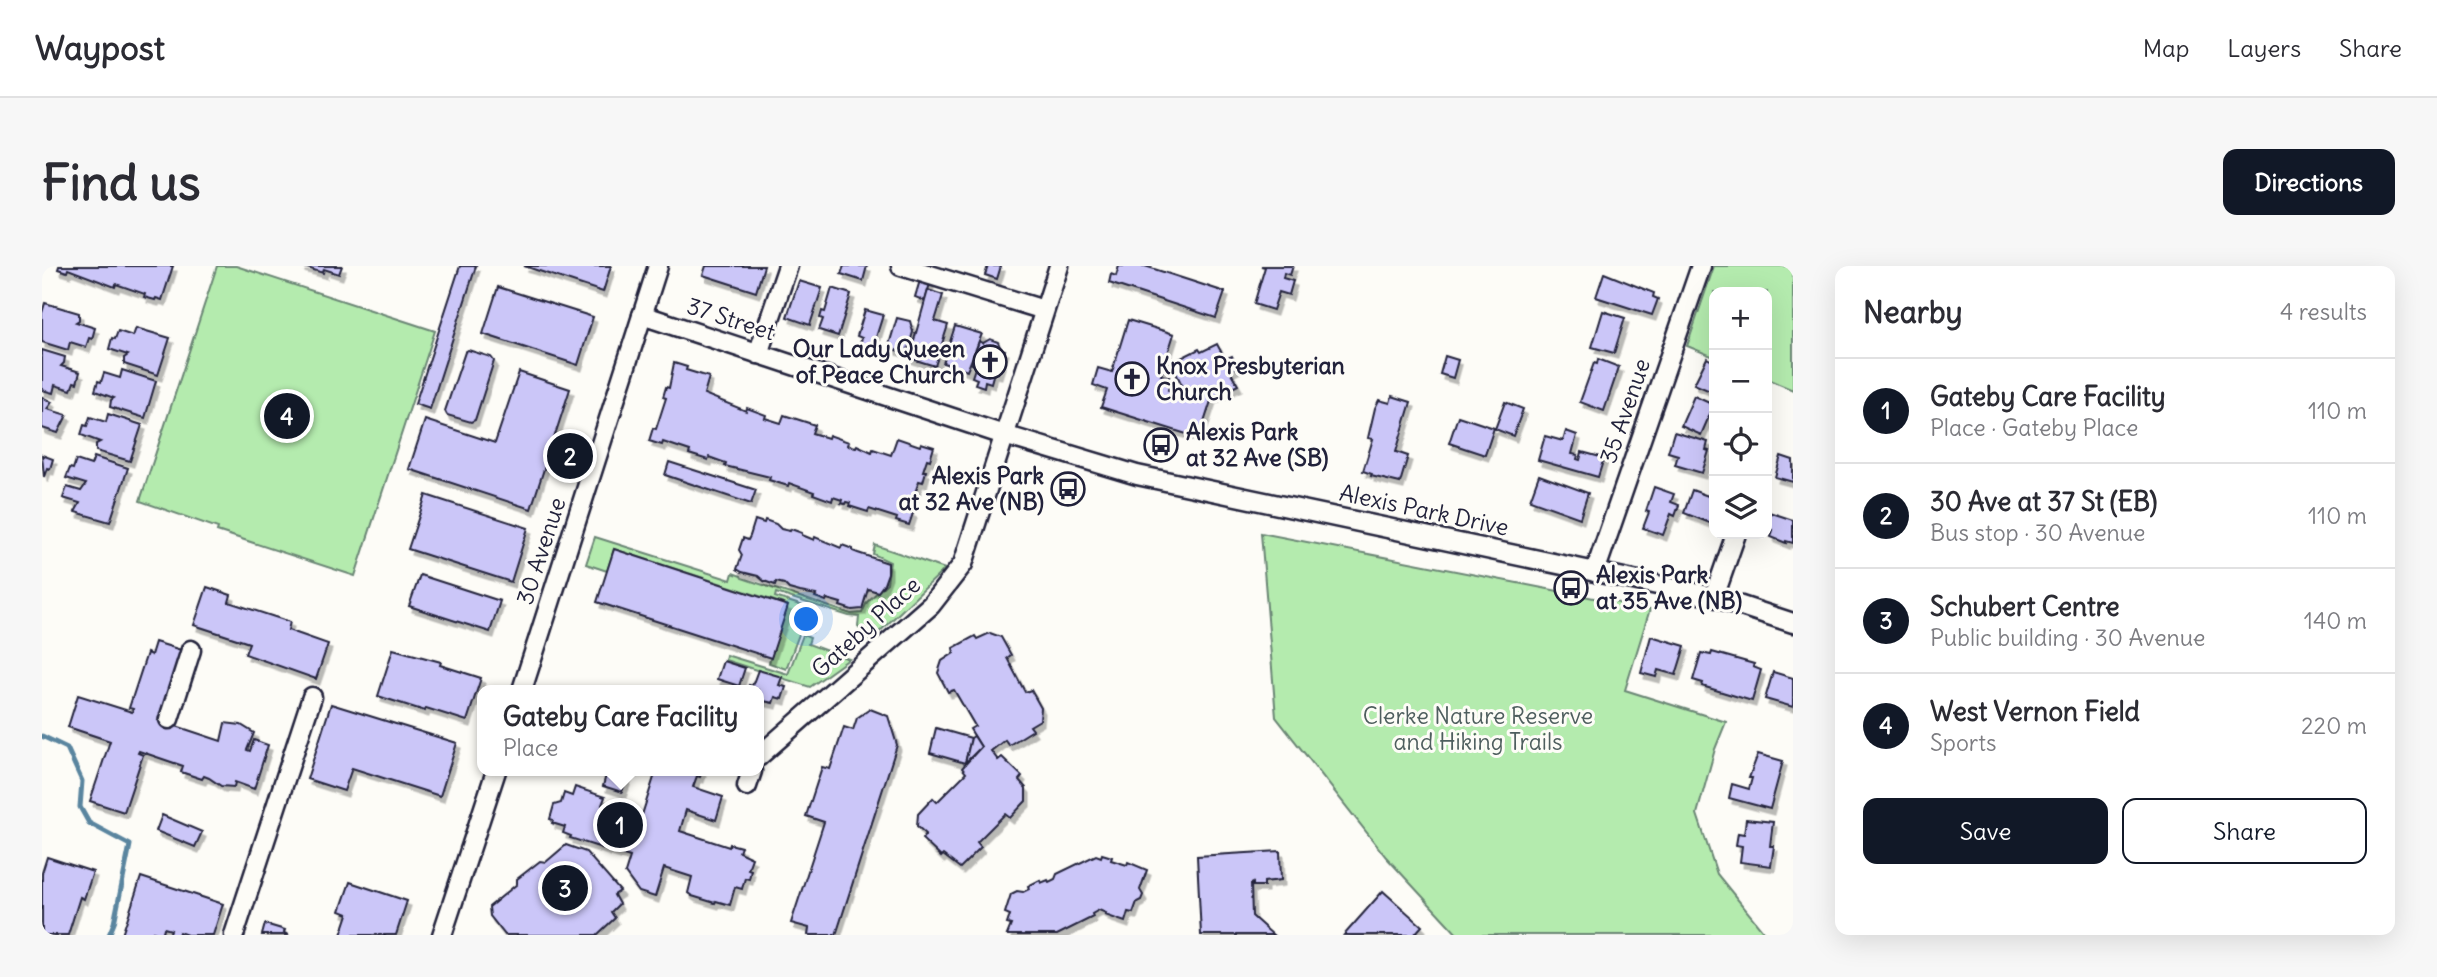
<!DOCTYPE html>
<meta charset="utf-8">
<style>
body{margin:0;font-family:Delius,sans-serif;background:#f7f7f7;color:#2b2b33}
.controls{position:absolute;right:21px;top:21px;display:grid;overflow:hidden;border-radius:14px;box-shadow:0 7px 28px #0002}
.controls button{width:63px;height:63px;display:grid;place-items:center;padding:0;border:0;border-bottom:2px solid #e1e1e2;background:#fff;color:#2b2b33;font:35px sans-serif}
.you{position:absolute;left:765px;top:354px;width:24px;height:24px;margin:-18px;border:5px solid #fff;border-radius:50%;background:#1a73e8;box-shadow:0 0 0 10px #1a73e833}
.badge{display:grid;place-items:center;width:46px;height:46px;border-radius:50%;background:#111827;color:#fff;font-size:23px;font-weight:700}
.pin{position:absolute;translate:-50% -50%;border:4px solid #fff;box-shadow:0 2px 7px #0006}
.popup{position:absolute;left:435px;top:419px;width:287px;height:91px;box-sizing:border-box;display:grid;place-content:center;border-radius:14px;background:#fff;filter:drop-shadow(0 2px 5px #0005);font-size:23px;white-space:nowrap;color:#7c7c81}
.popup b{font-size:26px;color:#2b2b33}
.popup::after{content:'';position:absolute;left:50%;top:100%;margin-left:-14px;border:14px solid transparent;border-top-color:#fff}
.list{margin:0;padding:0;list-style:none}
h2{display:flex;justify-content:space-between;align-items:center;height:91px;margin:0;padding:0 28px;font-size:30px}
h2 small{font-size:23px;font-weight:400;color:#7c7c81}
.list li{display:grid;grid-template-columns:46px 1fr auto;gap:21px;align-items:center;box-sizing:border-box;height:105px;padding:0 28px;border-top:2px solid #e1e1e2}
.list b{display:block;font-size:26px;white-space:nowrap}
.list p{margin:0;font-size:23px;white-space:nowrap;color:#7c7c81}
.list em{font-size:23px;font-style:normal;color:#7c7c81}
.actions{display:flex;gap:14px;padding:21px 28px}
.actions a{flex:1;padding:16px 0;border:2px solid #111827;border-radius:14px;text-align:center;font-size:24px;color:#111827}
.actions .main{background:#111827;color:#fff}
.icon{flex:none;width:38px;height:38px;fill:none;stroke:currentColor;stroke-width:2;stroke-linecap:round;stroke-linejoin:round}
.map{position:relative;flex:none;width:1751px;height:669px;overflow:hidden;border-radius:14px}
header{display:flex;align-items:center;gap:42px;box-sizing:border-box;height:98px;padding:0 35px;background:#fff;border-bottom:2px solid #e1e1e2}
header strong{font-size:33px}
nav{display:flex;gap:38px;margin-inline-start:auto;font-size:24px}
.intro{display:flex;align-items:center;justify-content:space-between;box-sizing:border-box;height:168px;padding:0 42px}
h1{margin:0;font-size:49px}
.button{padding:18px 32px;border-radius:14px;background:#111827;color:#fff;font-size:24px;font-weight:700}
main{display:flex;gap:42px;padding:0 42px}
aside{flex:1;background:#fff;border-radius:14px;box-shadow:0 7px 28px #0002}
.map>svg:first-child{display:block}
</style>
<header>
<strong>Waypost</strong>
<nav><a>Map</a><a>Layers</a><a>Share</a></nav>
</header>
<div class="intro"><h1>Find us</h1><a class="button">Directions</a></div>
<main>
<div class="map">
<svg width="1751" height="669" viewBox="0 0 1751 669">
<defs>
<filter id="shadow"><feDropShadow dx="3.5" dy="5.5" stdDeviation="0" flood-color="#0004"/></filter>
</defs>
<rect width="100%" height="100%" fill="#fdfcf7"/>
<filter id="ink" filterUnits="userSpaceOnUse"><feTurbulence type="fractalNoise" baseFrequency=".0143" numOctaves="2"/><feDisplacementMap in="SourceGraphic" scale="14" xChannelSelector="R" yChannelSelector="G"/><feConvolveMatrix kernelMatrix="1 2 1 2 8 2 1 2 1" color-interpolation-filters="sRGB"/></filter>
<g filter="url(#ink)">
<g fill="#b4ebae" stroke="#6b8674" stroke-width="2">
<path d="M175,0H194L393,65L313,310L175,265L176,262L98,235Z"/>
<path d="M1672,0H1751V124L1725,113V26H1672V91L1645,80Z"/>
<path d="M1219,267L1608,343L1583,424L1684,456L1673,483L1655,548L1675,608L1722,666L1718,669H1416L1344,591L1234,451Z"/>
<path d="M553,271L689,314L691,307L699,310L700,312L809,348L820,347L825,336L845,317L848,296L831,288L833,279L903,303L828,375L816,361L817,351L807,350L734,327L733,331L777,345L770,366L759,363L744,403L727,397L745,339L572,283L565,305L544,298Z"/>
<path d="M761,369L768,372L766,378L807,393L768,421L683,394L684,389L746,408Z"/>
</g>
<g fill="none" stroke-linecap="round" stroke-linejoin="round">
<path stroke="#5a859f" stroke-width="5" d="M0,470L25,482L40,515L38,541L47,557L88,579L72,657L67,669"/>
</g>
<g fill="#cbc6f8" stroke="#22223b" stroke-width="2" filter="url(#shadow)">
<path d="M17,0H131L120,34L114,32L113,34L102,31L103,28L74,18L73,21L26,3L25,6L16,3Z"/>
<path d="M259,0H300L297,8L282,3L281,7Z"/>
<path d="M418,0H434L388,143L373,138Z"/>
<path d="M482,0H569L561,26Z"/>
<path d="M664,0H722L714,26L661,9Z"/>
<path d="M802,0H825L821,15L799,8Z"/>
<path d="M946,0H959L955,13L943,9Z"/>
<path d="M1077,0H1103L1183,26L1174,52L1067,17L1069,8L1074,10Z"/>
<path d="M1219,0H1251L1248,9L1242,7L1241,12L1251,15L1247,29L1237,26L1231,44L1212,38L1223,1Z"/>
<path d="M1562,7L1612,27L1611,31L1616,33L1610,49L1554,31Z"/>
<path d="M879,11L889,14L883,35L873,31Z"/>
<path d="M757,15L780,22L768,59L745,51Z"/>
<path d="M456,21L551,51L536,99L441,68Z"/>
<path d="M790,22L809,28L796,70L777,64L781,53L778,52L780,45L783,46Z"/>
<path d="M886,24L901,29L893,55L906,59L893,100L867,92Z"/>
<path d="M3,37L37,47V54L34,56L53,62L50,73L47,72L44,81L28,76L26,84L0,76V47Z"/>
<path d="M823,44L841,49L830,84L817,80L820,72L815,70Z"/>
<path d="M1561,45L1583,52L1572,87L1550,81Z"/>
<path d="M855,52L868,55L871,66L865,87L846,82Z"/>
<path d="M1086,54L1132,68L1119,109L1127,111L1125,114L1129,115L1126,124L1146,131L1129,97L1157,83L1159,86L1175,78L1183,93L1190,90L1195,101L1188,105L1196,119L1170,132L1157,172L1059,141L1065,124L1051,119L1056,102L1070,106Z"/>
<path d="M913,60L940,68L925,105L915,101L914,104L910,103L911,100L901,97Z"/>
<path d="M94,62L128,72L116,109L82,98V92L86,89L67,83L70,72L73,73L76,65L91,70Z"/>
<path d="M948,73L956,76L959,83L963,84L956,107L952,106L949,117L943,115L942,121L933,118L935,113L930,111L934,99L930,98L937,75L941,77Z"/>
<path d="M0,84L23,91L22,97L19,100L38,106L35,117L32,116L29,124L13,119L11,127L0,124Z"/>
<path d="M426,84L449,91L452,95L433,154L429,156L405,149L403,145L423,86Z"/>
<path d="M1403,90L1416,94L1411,112L1398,108Z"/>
<path d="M1665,92L1672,96V115L1668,125L1652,118Z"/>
<path d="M1556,93L1577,101L1562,145L1538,136L1552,97L1555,98Z"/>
<path d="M632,97L645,101L644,104L667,111L662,128L704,145L705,142L724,149L723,152L739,157L742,149L773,159L770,167L786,172L787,169L807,176L806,179L814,181L815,179L830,186L831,183L849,189L855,172L878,180L879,177L892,181L888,194L885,193L881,205H884L881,216L877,215L867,245L871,247L867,259L854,255L855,252L827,243L826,246L807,240L808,237L804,236L803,238L799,237L800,234L791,231L790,235L771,228L772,226L747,217L746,220L727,214L728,211L683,200L684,197L667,191L666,194L647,188L648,185L621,176L620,179L607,175L611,162L614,163L624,132L621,131L624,121L627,122Z"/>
<path d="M80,104L114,115L103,152L68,141L69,134L72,132L53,125L56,115L59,116L62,107L78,112Z"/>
<path d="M477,106L528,123L489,243L367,203L383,154L453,177Z"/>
<path d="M1350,130L1369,136L1354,186L1366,190L1358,217L1329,210L1330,208L1321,205L1331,173L1326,172L1333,142L1337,134L1348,137Z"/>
<path d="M1652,130L1672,139L1659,169L1639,160Z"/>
<path d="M0,131L10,136L5,143L25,149L16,167L0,162Z"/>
<path d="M1463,136L1481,143L1471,170L1453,163Z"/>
<path d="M66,148L100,159L88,195L54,185V178L58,176L39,169L42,159L45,160L48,151L64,156Z"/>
<path d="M1416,150L1452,162L1443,189L1407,177Z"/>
<path d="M1524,165L1535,169L1530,188L1536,189L1535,193L1538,194L1540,186L1562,192L1556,211L1496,194L1503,170L1521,175Z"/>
<path d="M1632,166L1666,176L1664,184L1667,185L1660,207L1633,199L1636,189L1626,186Z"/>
<path d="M0,189L11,193L8,203L5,202L2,211Z"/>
<path d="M1739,190L1751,194V216L1733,211Z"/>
<path d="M52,191L86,202L68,256L33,246L38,237L21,232L25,221L39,225L44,218L24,212L28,202L31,203L34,194L49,199Z"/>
<path d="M627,196L714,224L709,238L623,209Z"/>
<path d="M1497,209L1546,227L1538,252L1488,234Z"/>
<path d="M1612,221L1632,228L1629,236L1637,239L1633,250L1629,248L1621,269L1601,262L1607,246L1604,245Z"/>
<path d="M1650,224L1666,230L1668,226L1672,228V256L1668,254V257L1642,247Z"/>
<path d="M384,229L486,262L469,316L366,283Z"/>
<path d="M1727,246L1751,254V277L1744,275V277L1729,271L1731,264L1725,262Z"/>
<path d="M713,254L722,257L723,254L734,258L739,263L748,265L749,263L760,267V269L765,271L772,274L773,271L799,282L800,279L811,283V285L816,287L846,297V307L842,318L836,326L826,323L820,343L810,344L798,340L799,337L785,333L784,335L773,331L774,329L758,326L747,323L742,318L734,316L733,319L722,315L716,310L700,306L695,303L700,289L697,284L701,272L706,274L708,270Z"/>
<path d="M572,283L746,340L729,392L555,336Z"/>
<path d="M378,309L458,335L448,366L367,340Z"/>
<path d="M165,321L189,329L187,336L248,356L246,364L286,378L274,413L203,388L207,377L152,359Z"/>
<path d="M948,367L959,371L969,389L965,392L983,426L989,424L999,442L998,454L988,460L991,464L967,479L963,474L949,485L956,494L960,491L980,510L977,514L984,522V535L968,552L963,548L935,576L939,581L918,602L901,589L899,591L880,573L884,568L875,560L876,548L891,532L895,536L924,507L920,502L939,481L928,463L933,460L912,424L906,426L896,407L900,395L912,387L911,382L933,370L935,373Z"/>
<path d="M1609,370L1643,380L1634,409L1616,404L1614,411L1599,407Z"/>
<path d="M113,376L139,384L135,397L138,398L121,453L117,451L116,454L179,475L183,457L199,459L212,467L205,484L208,485L212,474L226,479L212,523L193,516L192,521L179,520L167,512L162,510L160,513L139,506L141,500L97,485L96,487L101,489L82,546L48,535L68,475L26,461L36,429L90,446L91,443L87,442L105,387L109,389Z"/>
<path d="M351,383L399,396L398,399L439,412L425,455L384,442L383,445L336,430Z"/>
<path d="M1670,386L1712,398L1711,401L1719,404L1710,435L1660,420L1661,417L1651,414L1659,387L1669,389Z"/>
<path d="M681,395L703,402L697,420L675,413Z"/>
<path d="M716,404L740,411L737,419L744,421L740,433L733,431L731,437L717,434L716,436V424H705L707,419L710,420Z"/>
<path d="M1731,406L1751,412V441L1723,433Z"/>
<path d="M289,438L415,477L398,530L310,502L302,525L265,513Z"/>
<path d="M828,443L846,450L855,479L794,669H766L767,662L749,657L782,556L764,550L780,501L788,503L802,461L811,464L815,452Z"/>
<path d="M894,462L929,472L923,497L888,487Z"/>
<path d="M932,470L939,481L923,497L929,472Z"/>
<path d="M1716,488L1741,495L1728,543L1687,532L1690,518L1707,523L1710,512H1707Z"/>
<path d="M565,505H587L580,526L561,520Z"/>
<path d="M614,505H660L658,511L655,510L651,521L681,531L674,554L644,544L638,565L687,581L688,578L699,581L697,586L710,592L706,603L709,604L707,613L703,612L700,623L693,621L688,639L674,635L673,637L650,630L646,627L650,611L622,602L613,631L597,626L583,607L588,591L528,572L529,570L521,567L523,561L510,557L511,554L508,553L512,539L519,537L522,527L530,530L533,521L563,531L560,539L599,552Z"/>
<path d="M120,549L160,566L153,581L114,565Z"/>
<path d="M1704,553L1731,556L1728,580H1732L1729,600L1698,596L1700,580L1694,579L1696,567L1702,568Z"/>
<path d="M524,579L544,586L578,625L572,629L577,638L569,646L573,652L555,669H463L448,650L447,641L475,618V613L498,595L504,596Z"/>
<path d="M1238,585L1239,614L1222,616V620H1211V617L1209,618L1210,650L1231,669H1159L1155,590Z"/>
<path d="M1060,588L1070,591L1069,594L1085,599L1086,596L1105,604L1098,624L1101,629L1099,634L1095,636L1091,647L1086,646L1083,656L1063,649L1064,647L1057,644L1050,648L1051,651L1015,669H965L969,659L965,658L968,649L963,647L969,628L975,625L981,626L987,623L986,620L998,614L999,617L1006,614L1007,616L1013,613L1015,608L1054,589L1059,591Z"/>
<path d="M5,591L51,606L42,633L38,631L26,669H0V607Z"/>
<path d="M99,611L181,638L171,669H145L137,666L136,669H127L129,664L122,662L120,669L111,666L110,669H80Z"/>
<path d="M308,616L365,635L354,669H299L306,648L298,645Z"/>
<path d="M1341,625L1380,660L1372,669H1302Z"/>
<path d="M223,658L243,664L242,667L247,669H220Z"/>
</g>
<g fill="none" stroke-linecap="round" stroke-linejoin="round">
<defs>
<g id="minor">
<path d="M859,0L1002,44"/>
<path d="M600,49L962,169L1095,209L1672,331L1751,357"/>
<path d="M716,88L746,0"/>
<path d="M1553,306L1659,0"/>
<path d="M1672,331L1694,268"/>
<path d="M480,424L616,0"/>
<path d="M127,453L149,384"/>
<path d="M716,491L889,339L921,298L1017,0"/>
<path d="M705,520L710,505"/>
<path d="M192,669L270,431"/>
<path d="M400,669L454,505"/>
</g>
</defs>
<use href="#minor" stroke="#22223b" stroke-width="23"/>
<use href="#minor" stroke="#fdfcf7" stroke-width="18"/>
</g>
</g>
<defs>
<symbol id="church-ring" viewBox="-11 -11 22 22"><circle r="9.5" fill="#fdfcf7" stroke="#22223b" stroke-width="1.5"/><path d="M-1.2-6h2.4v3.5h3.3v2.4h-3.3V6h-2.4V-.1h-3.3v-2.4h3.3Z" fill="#22223b"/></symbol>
<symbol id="bus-ring" viewBox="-11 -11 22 22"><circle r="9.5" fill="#fdfcf7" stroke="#22223b" stroke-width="1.5"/><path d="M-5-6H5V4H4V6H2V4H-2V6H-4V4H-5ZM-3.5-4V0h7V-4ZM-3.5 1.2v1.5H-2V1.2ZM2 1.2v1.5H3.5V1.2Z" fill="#22223b"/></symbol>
</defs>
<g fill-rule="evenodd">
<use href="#church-ring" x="929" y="77" width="38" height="38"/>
<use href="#church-ring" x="1071" y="94" width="38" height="38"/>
<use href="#bus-ring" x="1100" y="160" width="38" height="38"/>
<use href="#bus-ring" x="1007" y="204" width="38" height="38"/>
<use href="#bus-ring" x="1510" y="303" width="38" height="38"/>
</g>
<g text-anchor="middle" stroke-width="6" stroke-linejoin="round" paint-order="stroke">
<g font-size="23" fill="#22223b" stroke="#fdfcf7">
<text transform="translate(689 53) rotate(18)" y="8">37 Street</text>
<text transform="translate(1583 145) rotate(-71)" y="8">35 Avenue</text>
<text transform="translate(1382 244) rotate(12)" y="8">Alexis Park Drive</text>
<text transform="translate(499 285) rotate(-72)" y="8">30 Avenue</text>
<text transform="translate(824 361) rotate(-42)" y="8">Gateby Place</text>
</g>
<g font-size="23" font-weight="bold" fill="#22223b" stroke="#fdfcf7" text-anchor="start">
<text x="923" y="91" text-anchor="end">Our Lady Queen<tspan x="923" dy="26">of Peace Church</tspan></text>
<text x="1114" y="108">Knox Presbyterian<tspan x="1114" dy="26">Church</tspan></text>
<text x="1144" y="174">Alexis Park<tspan x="1144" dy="26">at 32 Ave (SB)</tspan></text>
<text x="1002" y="218" text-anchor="end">Alexis Park<tspan x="1002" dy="26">at 32 Ave (NB)</tspan></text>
<text x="1554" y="317">Alexis Park<tspan x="1554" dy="26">at 35 Ave (NB)</tspan></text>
</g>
<g font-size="23" fill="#4e5e5e" stroke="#fdfcf7">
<text x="1436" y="458">Clerke Nature Reserve<tspan x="1436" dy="26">and Hiking Trails</tspan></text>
</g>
</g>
</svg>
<div class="controls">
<button>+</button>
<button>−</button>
<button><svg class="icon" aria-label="locate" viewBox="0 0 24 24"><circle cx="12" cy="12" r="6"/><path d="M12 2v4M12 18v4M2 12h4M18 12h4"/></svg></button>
<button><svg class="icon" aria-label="layers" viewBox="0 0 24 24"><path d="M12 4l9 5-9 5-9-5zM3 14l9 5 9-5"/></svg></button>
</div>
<div class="you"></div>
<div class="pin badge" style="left:578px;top:559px">1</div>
<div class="popup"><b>Gateby Care Facility</b>Place</div>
<div class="pin badge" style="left:528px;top:190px">2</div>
<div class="pin badge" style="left:523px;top:622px">3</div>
<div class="pin badge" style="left:245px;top:150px">4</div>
</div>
<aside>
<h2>Nearby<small>4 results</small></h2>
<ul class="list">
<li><span class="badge">1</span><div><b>Gateby Care Facility</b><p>Place · Gateby Place</p></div><em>110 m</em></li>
<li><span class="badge">2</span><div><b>30 Ave at 37 St (EB)</b><p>Bus stop · 30 Avenue</p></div><em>110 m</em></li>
<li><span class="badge">3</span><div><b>Schubert Centre</b><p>Public building · 30 Avenue</p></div><em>140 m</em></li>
<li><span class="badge">4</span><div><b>West Vernon Field</b><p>Sports</p></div><em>220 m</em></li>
</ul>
<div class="actions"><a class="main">Save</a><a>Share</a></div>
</aside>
</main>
